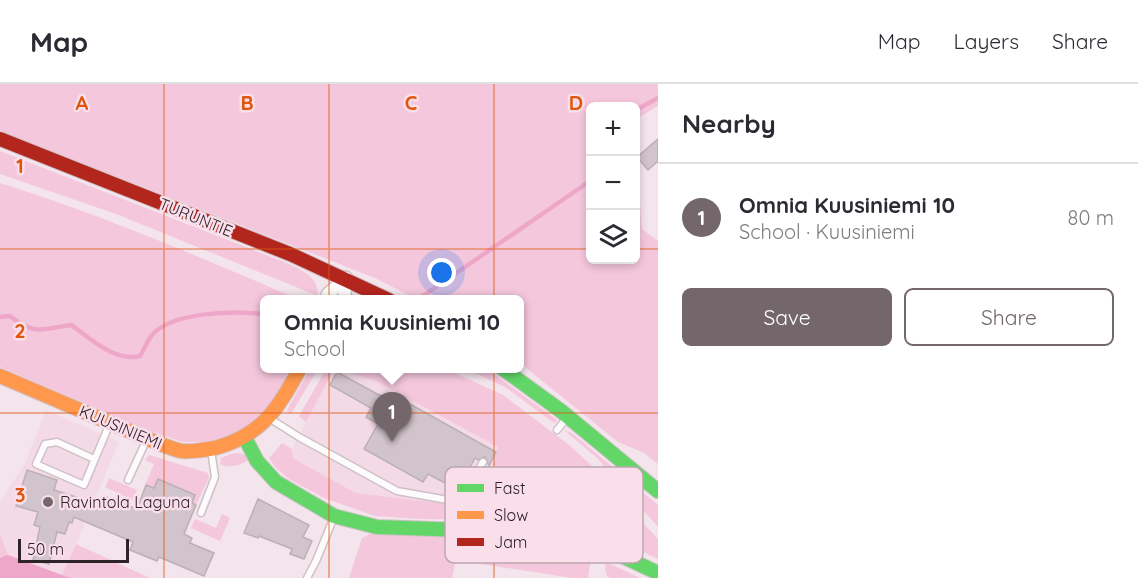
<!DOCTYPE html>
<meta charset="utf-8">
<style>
body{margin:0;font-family:Quicksand,sans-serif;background:#f2f2f3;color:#2b2b33}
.controls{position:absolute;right:18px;top:18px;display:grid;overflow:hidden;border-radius:9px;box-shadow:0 3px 9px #0003}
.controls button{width:54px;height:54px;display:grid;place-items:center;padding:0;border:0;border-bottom:2px solid #e1e1e2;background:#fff;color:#2b2b33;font:30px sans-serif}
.scale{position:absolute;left:18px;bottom:15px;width:111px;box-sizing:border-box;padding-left:6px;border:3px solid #2d2328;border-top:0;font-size:16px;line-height:21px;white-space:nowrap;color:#2d2328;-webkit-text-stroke:4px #fadeea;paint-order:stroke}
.you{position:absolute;left:442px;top:189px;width:21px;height:21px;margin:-15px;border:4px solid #fff;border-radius:50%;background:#1a73e8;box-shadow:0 0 0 9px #1a73e833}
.badge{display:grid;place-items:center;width:39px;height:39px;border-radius:50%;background:#73676c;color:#fff;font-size:20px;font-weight:700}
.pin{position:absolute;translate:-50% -50px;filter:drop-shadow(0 2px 3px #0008)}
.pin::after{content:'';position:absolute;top:32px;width:21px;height:18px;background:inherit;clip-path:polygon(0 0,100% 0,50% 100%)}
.popup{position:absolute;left:260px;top:211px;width:264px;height:78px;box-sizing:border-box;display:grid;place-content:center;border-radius:9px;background:#fff;filter:drop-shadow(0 2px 4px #0005);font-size:20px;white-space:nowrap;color:#7c7c81}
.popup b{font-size:22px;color:#2b2b33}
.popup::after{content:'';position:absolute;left:50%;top:100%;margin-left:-12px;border:12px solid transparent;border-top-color:#fff}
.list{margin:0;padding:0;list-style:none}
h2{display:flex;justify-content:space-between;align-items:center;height:78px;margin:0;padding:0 24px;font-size:26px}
h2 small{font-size:20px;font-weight:400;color:#7c7c81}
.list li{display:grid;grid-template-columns:39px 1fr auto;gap:18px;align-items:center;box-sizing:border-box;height:108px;padding:0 24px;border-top:2px solid #e1e1e2}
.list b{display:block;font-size:22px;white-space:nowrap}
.list p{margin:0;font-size:20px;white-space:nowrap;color:#7c7c81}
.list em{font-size:20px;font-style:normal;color:#7c7c81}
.actions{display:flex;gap:12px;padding:18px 24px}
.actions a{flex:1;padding:14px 0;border:2px solid #73676c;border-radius:9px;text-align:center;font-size:21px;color:#73676c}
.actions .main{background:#73676c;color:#fff}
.icon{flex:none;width:33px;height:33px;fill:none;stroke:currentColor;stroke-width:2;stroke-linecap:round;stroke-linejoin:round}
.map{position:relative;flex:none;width:658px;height:494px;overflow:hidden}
header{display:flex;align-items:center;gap:36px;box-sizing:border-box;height:84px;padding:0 30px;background:#fff;border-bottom:2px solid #e1e1e2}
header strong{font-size:28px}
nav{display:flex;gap:33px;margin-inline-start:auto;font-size:21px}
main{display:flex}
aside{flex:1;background:#fff}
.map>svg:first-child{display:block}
</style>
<header>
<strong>Map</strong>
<nav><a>Map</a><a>Layers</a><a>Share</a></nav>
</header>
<main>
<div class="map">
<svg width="658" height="494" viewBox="0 0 658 494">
<rect width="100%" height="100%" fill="#f4e4eb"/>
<g fill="#f4dae6">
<path d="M334,284L340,285L376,297L498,363L480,424L356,409L293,374L292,365Z"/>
<path d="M46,326L119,358L63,491L8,471L0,450V418L24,381Z"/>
</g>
<g fill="#f5c7dd">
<path d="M0,0H658V22L636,35V22H590V176H636V72L642,145L658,157V380L644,369L618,358L520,279V216L416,215L375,194L0,47Z"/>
<path d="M0,67L289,180C305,188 318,193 318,212L116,130L0,90Z"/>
<path d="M0,99C102,131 200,173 298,215L264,216V284L289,285L280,307L262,329L240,349L208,358H182L147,346L0,283Z"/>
<path d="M310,285H318L291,330H289L287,326Z"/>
<path d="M326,285H334L306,338L299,332Z"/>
<path d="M340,285H446L503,311L569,361L613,401L629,424L658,455V475L608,452L573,445L491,436L421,435L375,432L324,414L289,395L276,384L269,374L282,359L292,365L293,374L298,377L356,409L480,424L498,363L376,297Z"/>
<path d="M466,285H487L557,336L556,338L554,339L505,303Z"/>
<path d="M564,346L572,349L658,421V443L597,374Z"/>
<path d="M240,369L247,372L249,376C239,381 231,385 220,380L221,374L231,370Z"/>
<path d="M149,371L208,389L209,394L196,421L192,419L195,411L158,395L154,404L145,401L154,380L145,376Z"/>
<path d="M109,394L137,406L132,416L105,403Z"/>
<path d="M222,430L230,434L220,457L191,444L195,435L216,444Z"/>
<path d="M375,447L586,465L590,481L588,494H572L456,476L452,494H349L362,454Z"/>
<path d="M0,450L8,471L62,491L76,460L150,494H0Z"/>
<path d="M606,478L640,494H610C604,490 605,484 606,478Z"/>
</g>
<path fill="#eea7c9" d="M8,471L70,494H0V474Z"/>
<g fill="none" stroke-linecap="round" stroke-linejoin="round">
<g stroke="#eea7c9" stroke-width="4.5">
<path d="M636,26L658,14"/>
<path d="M417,216L590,97"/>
<path d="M0,233L10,232C35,252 42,245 71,241C91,254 113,278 140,272C144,266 147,257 152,251C173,227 235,227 264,230"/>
</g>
</g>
<g fill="#d1c4ca" stroke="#bcb0b6" stroke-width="1.5">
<path d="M658,55V77L648,86L637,73Z"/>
<path d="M337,288L390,317L394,311L496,368L489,382L485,373L478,376L475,374L458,406L428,390L423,398L364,365L378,340L366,333L371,324L330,301Z"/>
<path d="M27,386L57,396L54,406L98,420L104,412L137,425L146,401L154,404L158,395L195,411L192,419L196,421L184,450L192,454L190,459L214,469L204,492L159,473L157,477L130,466L133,458L74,433L72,439L69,438L65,450L57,448L49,480L33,476L40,443L34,441L38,428L16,422Z"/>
<path d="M258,415L309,441L303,453L312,457L304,475L290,470L292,465L259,452L258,454L244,449Z"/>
</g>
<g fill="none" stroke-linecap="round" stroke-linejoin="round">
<defs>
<g id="lane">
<path d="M269,334L299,353L397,407L459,418L483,378"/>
<path d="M557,346L566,335"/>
<path d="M94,375L57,358L45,360L36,380L84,401L110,339"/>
<path d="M128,396L147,355"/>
<path d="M201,429L215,393L211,366"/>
<path d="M307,494L316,477L334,433"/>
</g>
<g id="street">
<path d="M326,216L328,210L346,194"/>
<path d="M344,216L346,194"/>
</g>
<g id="fast">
<path d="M502,284L561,327L658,407"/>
<path d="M245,354L257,377L276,398L334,432L377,443L491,447L563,454L605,464L658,489"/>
</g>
<path id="slow" d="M0,292L160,360C167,362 175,366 182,367C193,368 204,366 215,364C261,352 279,324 300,284"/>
<path id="jam" d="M0,55L290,170L389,216"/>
</defs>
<use href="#lane" stroke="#cec1c7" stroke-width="9"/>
<use href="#street" stroke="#cec1c7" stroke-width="15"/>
<use href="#fast" stroke="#cec1c7" stroke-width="16"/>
<use href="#slow" stroke="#cec1c7" stroke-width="16"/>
<use href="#jam" stroke="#cec1c7" stroke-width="16"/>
<use href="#lane" stroke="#fdfbfc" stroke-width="6"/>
<use href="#street" stroke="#fdfbfc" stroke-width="12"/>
<use href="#fast" stroke="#63d668" stroke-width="14"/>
<use href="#slow" stroke="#ff974d" stroke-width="14"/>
<use href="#jam" stroke="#b3261e" stroke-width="14"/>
</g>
<path fill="none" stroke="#df560d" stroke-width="1.5" stroke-opacity="0.55" d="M164,0V494M329,0V494M494,0V494M0,165H590M636,165H658M0,329H658"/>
<circle fill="#73676c" stroke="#fadeea" stroke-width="2" cx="48" cy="418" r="6"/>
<g text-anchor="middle" stroke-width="5" stroke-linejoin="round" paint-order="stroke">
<g font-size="16" fill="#2d2328" stroke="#fadeea">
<text transform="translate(196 133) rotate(22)" y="6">TURUNTIE</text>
<text transform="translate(121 343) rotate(23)" y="6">KUUSINIEMI</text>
</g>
<g font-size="16" fill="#2d2328" stroke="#fadeea" text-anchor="start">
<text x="60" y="424">Ravintola Laguna</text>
</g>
</g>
<rect x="445" y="383" width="198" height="96" rx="9" fill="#fadeea" stroke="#bca6b0" stroke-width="1.5"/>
<rect x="457" y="400" width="27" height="8" fill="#63d668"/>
<rect x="457" y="427" width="27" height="8" fill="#ff974d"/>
<rect x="457" y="454" width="27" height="8" fill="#b3261e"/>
<g font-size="16" fill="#2d2328">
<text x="494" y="410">Fast</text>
<text x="494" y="437">Slow</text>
<text x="494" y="464">Jam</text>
</g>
<g font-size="20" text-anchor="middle" font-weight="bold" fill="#df560d" stroke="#fadeea" stroke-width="5" stroke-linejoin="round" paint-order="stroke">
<text x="82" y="26">A</text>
<text x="247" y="26">B</text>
<text x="411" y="26">C</text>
<text x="576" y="26">D</text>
<text x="20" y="89">1</text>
<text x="20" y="254">2</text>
<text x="20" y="418">3</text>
</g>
</svg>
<div class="controls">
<button>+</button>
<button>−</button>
<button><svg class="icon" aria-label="layers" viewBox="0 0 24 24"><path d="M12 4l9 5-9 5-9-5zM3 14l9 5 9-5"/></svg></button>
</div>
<div class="scale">50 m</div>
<div class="you"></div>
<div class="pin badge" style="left:392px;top:358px">1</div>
<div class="popup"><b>Omnia Kuusiniemi 10</b>School</div>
</div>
<aside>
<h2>Nearby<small></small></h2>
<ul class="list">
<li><span class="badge">1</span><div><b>Omnia Kuusiniemi 10</b><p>School · Kuusiniemi</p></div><em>80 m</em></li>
</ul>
<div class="actions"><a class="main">Save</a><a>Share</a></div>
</aside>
</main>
